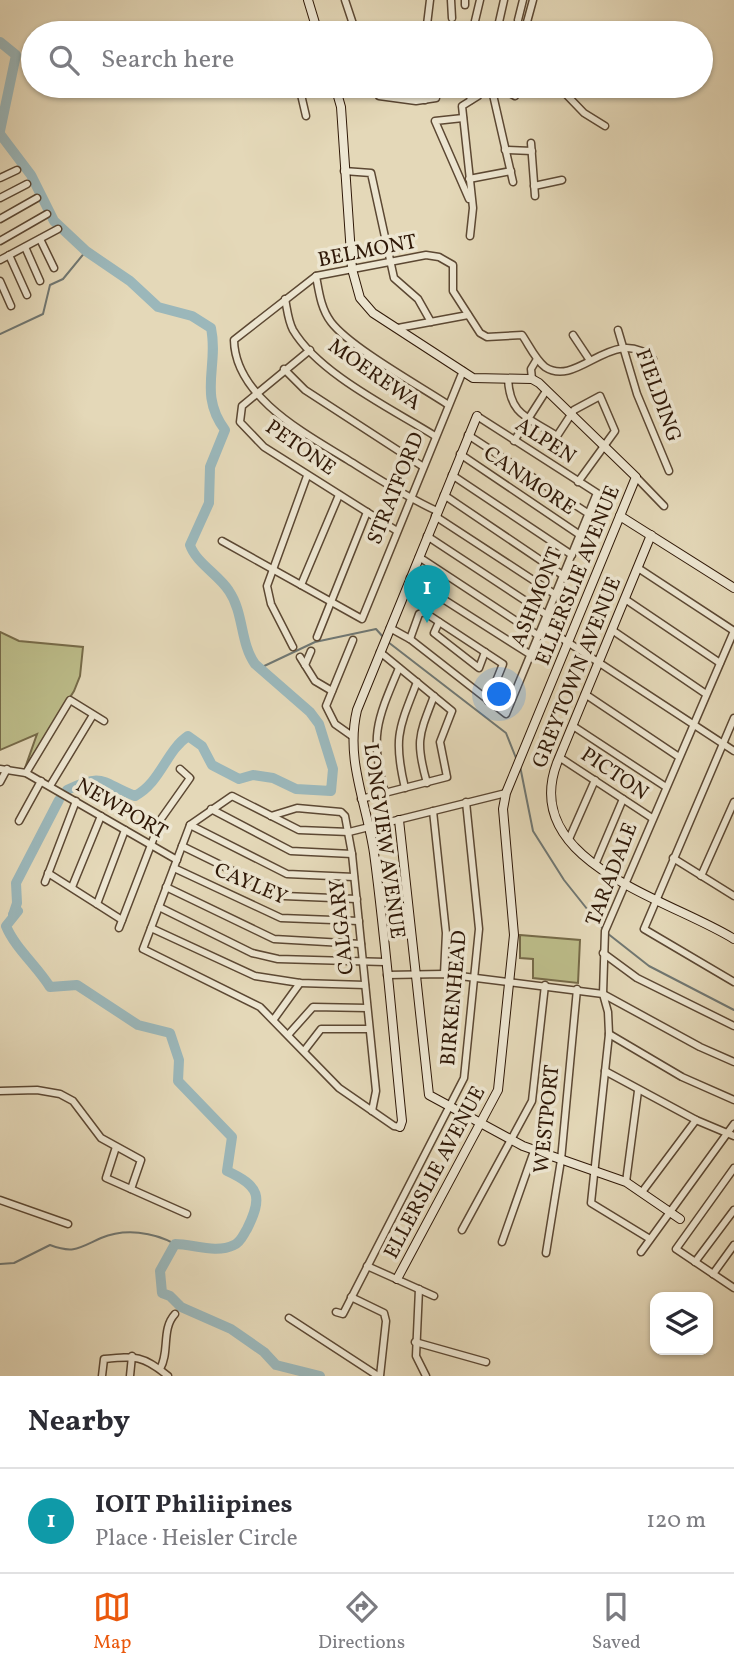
<!DOCTYPE html>
<meta charset="utf-8">
<style>
body{margin:0;font-family:Vollkorn,serif;background:#f2f2f3;color:#2b2b33}
.controls{position:absolute;right:21px;bottom:21px;display:grid;overflow:hidden;border-radius:14px;box-shadow:0 2px 5px #0004}
.controls button{width:63px;height:63px;display:grid;place-items:center;padding:0;border:0;border-bottom:2px solid #e1e1e2;background:#fff;color:#2b2b33;font:35px sans-serif}
.you{position:absolute;left:500px;top:695px;width:24px;height:24px;margin:-18px;border:5px solid #fff;border-radius:50%;background:#1a73e8;box-shadow:0 0 0 10px #1a73e833}
.badge{display:grid;place-items:center;width:46px;height:46px;border-radius:50%;background:#ea580c;color:#fff;font-size:23px;font-weight:700}
.pin{position:absolute;translate:-50% -58px;filter:drop-shadow(0 2px 4px #0008)}
.pin::after{content:'';position:absolute;top:37px;width:24px;height:21px;background:inherit;clip-path:polygon(0 0,100% 0,50% 100%)}
.list{margin:0;padding:0;list-style:none}
h2{display:flex;justify-content:space-between;align-items:center;height:91px;margin:0;padding:0 28px;font-size:30px}
h2 small{font-size:23px;font-weight:400;color:#7c7c81}
.list li{display:grid;grid-template-columns:46px 1fr auto;gap:21px;align-items:center;box-sizing:border-box;height:105px;padding:0 28px;border-top:2px solid #e1e1e2}
.list b{display:block;font-size:26px;white-space:nowrap}
.list p{margin:0;font-size:23px;white-space:nowrap;color:#7c7c81}
.list em{font-size:23px;font-style:normal;color:#7c7c81}
.icon{flex:none;width:38px;height:38px;fill:none;stroke:currentColor;stroke-width:2;stroke-linecap:round;stroke-linejoin:round}
.map{position:relative;flex:none;width:734px;height:1376px;overflow:hidden}
.search{position:absolute;background:#fff;box-shadow:0 2px 5px #0004;left:21px;right:21px;top:21px;height:77px;display:flex;align-items:center;gap:18px;box-sizing:border-box;padding:0 24px;border-radius:38px;color:#7c7c81;font-size:26px}
.sheet{height:196px;background:#fff}
nav{display:flex;justify-content:space-around;align-items:center;box-sizing:border-box;height:98px;border-top:2px solid #e1e1e2;background:#fff;font-size:19px;color:#7c7c81}
nav a{display:grid;justify-items:center;gap:4px}
nav .on{color:#ea580c}
.map>svg:first-child{display:block}
</style>
<div class="map">
<svg width="734" height="1376" viewBox="0 0 734 1376">
<rect width="100%" height="100%" fill="#e4d8b8"/>
<filter id="stains"><feTurbulence type="fractalNoise" baseFrequency=".00286" numOctaves="4"/><feColorMatrix values="0 0 0 0 .2 0 0 0 0 .09 0 0 0 0 .02 0 0 0 .5 -.17"/></filter>
<radialGradient id="worn" r=".72"><stop offset=".6" stop-color="#630" stop-opacity="0"/><stop offset="1" stop-color="#630" stop-opacity=".3"/></radialGradient>
<g fill="#bcbc89" stroke="#766a48" stroke-width="2">
<path d="M0,632L19,641L83,647L80,676L74,691L25,768L37,734L0,750Z"/>
<path d="M520,935L580,940L578,983L533,978V959L520,958Z"/>
</g>
<g fill="none" stroke-linecap="round" stroke-linejoin="round">
<g stroke="#707772" stroke-width="2">
<path d="M0,334L43,314L50,285L63,279L86,251"/>
<path d="M388,642L506,733L516,758"/>
<path d="M260,668L315,642L376,629L384,638"/>
<path d="M520,766L533,831L564,880L603,929"/>
<path d="M607,933L649,966L734,1010"/>
<path d="M0,1264L14,1263L50,1245C74,1254 79,1248 101,1238C125,1228 153,1232 175,1244"/>
</g>
<g stroke="#9bb7ba" stroke-width="10">
<path d="M0,42L16,55L0,131"/>
<path d="M0,134L31,175L54,221L86,251L130,281L158,307L192,316L211,328C219,366 198,394 225,430L210,467L209,503L190,545C196,563 219,575 229,591C244,613 240,643 255,664L310,712L319,724L333,769L331,791L296,789L273,778L253,775L239,779L212,765L202,746L188,736C166,751 161,782 135,796C101,783 105,772 67,790"/>
<path d="M13,915L18,911L6,926C15,948 37,966 50,987L77,985L138,1025L170,1033L179,1060L178,1081L232,1137L227,1171C260,1186 263,1197 247,1229C243,1235 241,1242 234,1245C216,1254 193,1244 175,1244L160,1271L162,1293L170,1296L181,1307L231,1329L264,1352L276,1365L320,1376"/>
<path d="M13,915L17,903L16,883L59,800"/>
</g>
<defs>
<g id="street">
<path d="M345,0L356,33"/>
<path d="M451,0L452,18"/>
<path d="M465,5V0"/>
<path d="M518,20L523,0"/>
<path d="M527,22L533,0"/>
<path d="M497,31L504,0"/>
<path d="M426,33L430,0"/>
<path d="M476,33L475,21L480,0"/>
<path d="M299,86L306,116"/>
<path d="M378,86L379,96L416,101L436,98L434,91L456,86"/>
<path d="M419,86L425,100"/>
<path d="M468,86L471,100"/>
<path d="M491,86L513,182"/>
<path d="M497,86L515,96"/>
<path d="M558,86L584,113L605,126"/>
<path d="M301,91L320,86"/>
<path d="M463,118L435,121L469,199"/>
<path d="M531,143L535,196"/>
<path d="M505,150L532,151"/>
<path d="M344,171L371,173L394,278L418,299L431,322"/>
<path d="M0,178L17,170"/>
<path d="M469,179L511,171"/>
<path d="M534,186L562,180"/>
<path d="M0,198L27,184"/>
<path d="M0,219L37,198"/>
<path d="M470,236L473,208L462,106L478,96L485,86"/>
<path d="M40,239L54,268"/>
<path d="M0,241L47,214"/>
<path d="M25,247L40,281"/>
<path d="M9,255L27,295"/>
<path d="M0,260L58,229"/>
<path d="M316,276C319,292 321,309 331,322C350,347 418,385 447,404"/>
<path d="M0,281L11,306"/>
<path d="M285,299C287,308 288,321 293,330C319,374 392,409 435,436"/>
<path d="M398,328L468,315"/>
<path d="M618,330L637,394L669,471"/>
<path d="M573,335L589,359"/>
<path d="M310,350L242,406L240,422L264,447L397,531"/>
<path d="M284,369L305,390L422,466"/>
<path d="M508,379C510,416 528,417 557,436L574,410L600,396L615,431L578,482"/>
<path d="M532,379L531,369L537,359"/>
<path d="M468,435L589,514"/>
<path d="M514,441L546,391"/>
<path d="M460,454L580,535"/>
<path d="M452,475L572,555"/>
<path d="M636,477L664,506"/>
<path d="M444,495L564,576"/>
<path d="M437,511C406,497 377,478 348,460C306,434 235,397 234,340L316,276L426,255L439,257L453,265V291L480,333L487,337L522,335C529,345 535,359 545,367C578,389 613,323 653,359"/>
<path d="M435,516L556,595"/>
<path d="M427,536L547,615"/>
<path d="M222,541L362,619L463,371"/>
<path d="M419,557L539,636"/>
<path d="M638,568L734,631"/>
<path d="M410,578L531,655"/>
<path d="M301,585L339,495"/>
<path d="M625,599L720,663"/>
<path d="M439,622L434,633L479,668L485,652"/>
<path d="M543,626L734,751"/>
<path d="M390,628L410,639L506,714L597,493L477,416"/>
<path d="M612,630L706,694"/>
<path d="M317,637L367,512"/>
<path d="M410,639L419,614L424,612L503,664L488,701"/>
<path d="M293,647L271,604L267,586L307,476"/>
<path d="M300,657L315,681L332,691"/>
<path d="M305,665L311,651"/>
<path d="M585,694L679,757"/>
<path d="M734,718L644,929L734,982"/>
<path d="M573,726L666,787"/>
<path d="M352,736L335,724L326,706L353,640"/>
<path d="M559,757L652,818"/>
<path d="M0,769L26,773L177,860"/>
<path d="M26,773L70,700L104,721"/>
<path d="M0,782L7,769"/>
<path d="M427,783C415,741 419,735 434,696"/>
<path d="M50,786L93,715"/>
<path d="M405,788C393,738 399,728 417,682"/>
<path d="M385,793C369,737 377,720 399,668"/>
<path d="M361,799L447,777L440,742L452,711L380,652"/>
<path d="M211,809L291,851L352,854"/>
<path d="M433,811L446,933L444,974"/>
<path d="M271,816L297,808L341,812L345,816L352,854L376,1091L372,1111"/>
<path d="M19,821L41,781"/>
<path d="M190,825L287,874L354,877"/>
<path d="M569,839L595,780"/>
<path d="M182,846L284,896L357,899"/>
<path d="M673,858L734,896"/>
<path d="M595,865L623,799"/>
<path d="M174,868L281,918L359,921"/>
<path d="M48,873L122,920"/>
<path d="M701,876L734,802"/>
<path d="M45,882L76,801"/>
<path d="M72,887L101,816"/>
<path d="M166,887L274,939L361,944"/>
<path d="M97,904L125,830"/>
<path d="M159,907L252,953L278,959L385,962"/>
<path d="M119,928L161,819L190,778L180,769"/>
<path d="M151,928L255,976L300,983L365,985"/>
<path d="M603,953L637,978L734,1026"/>
<path d="M387,975L444,974L603,994L700,1047L734,1062"/>
<path d="M274,1019L300,983"/>
<path d="M609,1034L682,1077L734,1100"/>
<path d="M288,1035L313,1007L367,1008"/>
<path d="M304,1051L321,1029H369"/>
<path d="M605,1071L696,1120L734,1136"/>
<path d="M0,1091L37,1090L60,1094L73,1101L101,1138L141,1160L131,1189"/>
<path d="M400,1127L394,1126L339,1088L260,1007L143,949L190,825L232,796L299,830L349,832L506,793"/>
<path d="M116,1147L106,1178L187,1214"/>
<path d="M734,1168L676,1249L734,1288"/>
<path d="M626,1182L638,1091"/>
<path d="M642,1192L696,1120"/>
<path d="M0,1200L68,1224"/>
<path d="M462,1230L532,1101L545,985"/>
<path d="M650,1239L591,1203L609,1034L608,1012L603,994L605,931L734,631"/>
<path d="M502,1242L534,1151"/>
<path d="M641,1252L734,1124"/>
<path d="M546,1253L561,1160L577,989"/>
<path d="M695,1262L734,1210"/>
<path d="M367,1266L434,1296"/>
<path d="M713,1274L734,1245"/>
<path d="M419,1289L416,1356L426,1376"/>
<path d="M351,1297L384,1313L386,1321L380,1376"/>
<path d="M336,1312L343,1314L464,1078L479,929L466,802"/>
<path d="M289,1318L378,1376"/>
<path d="M415,1342L486,1362"/>
<path d="M160,1369C170,1352 161,1329 175,1314"/>
<path d="M102,1376L104,1359C135,1356 143,1355 168,1376"/>
<path d="M130,1376L132,1356"/>
</g>
<g id="secondary">
<path d="M308,0L318,33"/>
<path d="M335,86L341,107L352,269L360,298L373,313L473,378L532,379L539,383L636,477L506,793L503,809L514,935L498,1090L397,1279"/>
<path d="M620,516L734,588"/>
<path d="M651,535L557,763C519,863 672,900 734,939"/>
<path d="M399,820L429,1095L523,1146L626,1182L680,1219"/>
<path d="M400,1127L402,1121C393,1032 386,942 374,853C367,804 345,760 357,710L477,416"/>
</g>
</defs>
<use href="#street" stroke="#5c4833" stroke-width="9"/>
<use href="#secondary" stroke="#2f1807" stroke-width="10"/>
<use href="#street" stroke="#ede6d1" stroke-width="6"/>
<use href="#secondary" stroke="#ede6d1" stroke-width="8"/>
</g>
<g text-anchor="middle" stroke-width="7" stroke-linejoin="round" paint-order="stroke">
<g font-size="21" fill="#2f1807" stroke="#ede6d1">
<text transform="translate(367 250) rotate(-11)" y="7">BELMONT</text>
<text transform="translate(375 374) rotate(35)" y="7">MOEREWA</text>
<text transform="translate(659 395) rotate(70)" y="7">FIELDING</text>
<text transform="translate(546 440) rotate(33)" y="7">ALPEN</text>
<text transform="translate(301 447) rotate(35)" y="7">PETONE</text>
<text transform="translate(530 480) rotate(34)" y="7">CANMORE</text>
<text transform="translate(395 488) rotate(-68)" y="7">STRATFORD</text>
<text transform="translate(577 575) rotate(-68)" y="7">ELLERSLIE AVENUE</text>
<text transform="translate(536 597) rotate(-68)" y="7">ASHMONT</text>
<text transform="translate(576 672) rotate(-68)" y="7">GREYTOWN AVENUE</text>
<text transform="translate(615 773) rotate(34)" y="7">PICTON</text>
<text transform="translate(122 808) rotate(30)" y="7">NEWPORT</text>
<text transform="translate(385 841) rotate(82)" y="7">LONGVIEW AVENUE</text>
<text transform="translate(611 874) rotate(-69)" y="7">TARADALE</text>
<text transform="translate(251 883) rotate(23)" y="7">CAYLEY</text>
<text transform="translate(341 927) rotate(-96)" y="7">CALGARY</text>
<text transform="translate(453 998) rotate(-85)" y="7">BIRKENHEAD</text>
<text transform="translate(546 1119) rotate(-84)" y="7">WESTPORT</text>
<text transform="translate(434 1172) rotate(-62)" y="7">ELLERSLIE AVENUE</text>
</g>
</g>
<rect width="100%" height="100%" filter="url(#stains)"/>
<rect width="100%" height="100%" fill="url(#worn)"/>
</svg>
<div class="controls">
<button><svg class="icon" aria-label="layers" viewBox="0 0 24 24"><path d="M12 4l9 5-9 5-9-5zM3 14l9 5 9-5"/></svg></button>
</div>
<div class="you"></div>
<div class="pin badge" style="left:427px;top:623px;background:#0f9aa8">1</div>
<div class="search"><svg class="icon" aria-label="search" viewBox="0 0 24 24"><circle cx="10" cy="10" r="6"/><path d="M15 15l6 6"/></svg>Search here</div>
</div>
<section class="sheet">
<h2>Nearby<small></small></h2>
<ul class="list">
<li><span class="badge" style="background:#0f9aa8">1</span><div><b>IOIT Philiipines</b><p>Place · Heisler Circle</p></div><em>120 m</em></li>
</ul>
</section>
<nav>
<a class="on"><svg class="icon" aria-label="map" viewBox="0 0 24 24"><path d="M3 6l6-2 6 2 6-2v14l-6 2-6-2-6 2zM9 4v14M15 6v14"/></svg>Map</a>
<a><svg class="icon" aria-label="directions" viewBox="0 0 24 24"><path d="M12 3l9 9-9 9-9-9zM9 14v-3h6M13 9l2 2-2 2"/></svg>Directions</a>
<a><svg class="icon" aria-label="saved" viewBox="0 0 24 24"><path d="M7 4h10v16l-5-4-5 4z"/></svg>Saved</a>
</nav>
